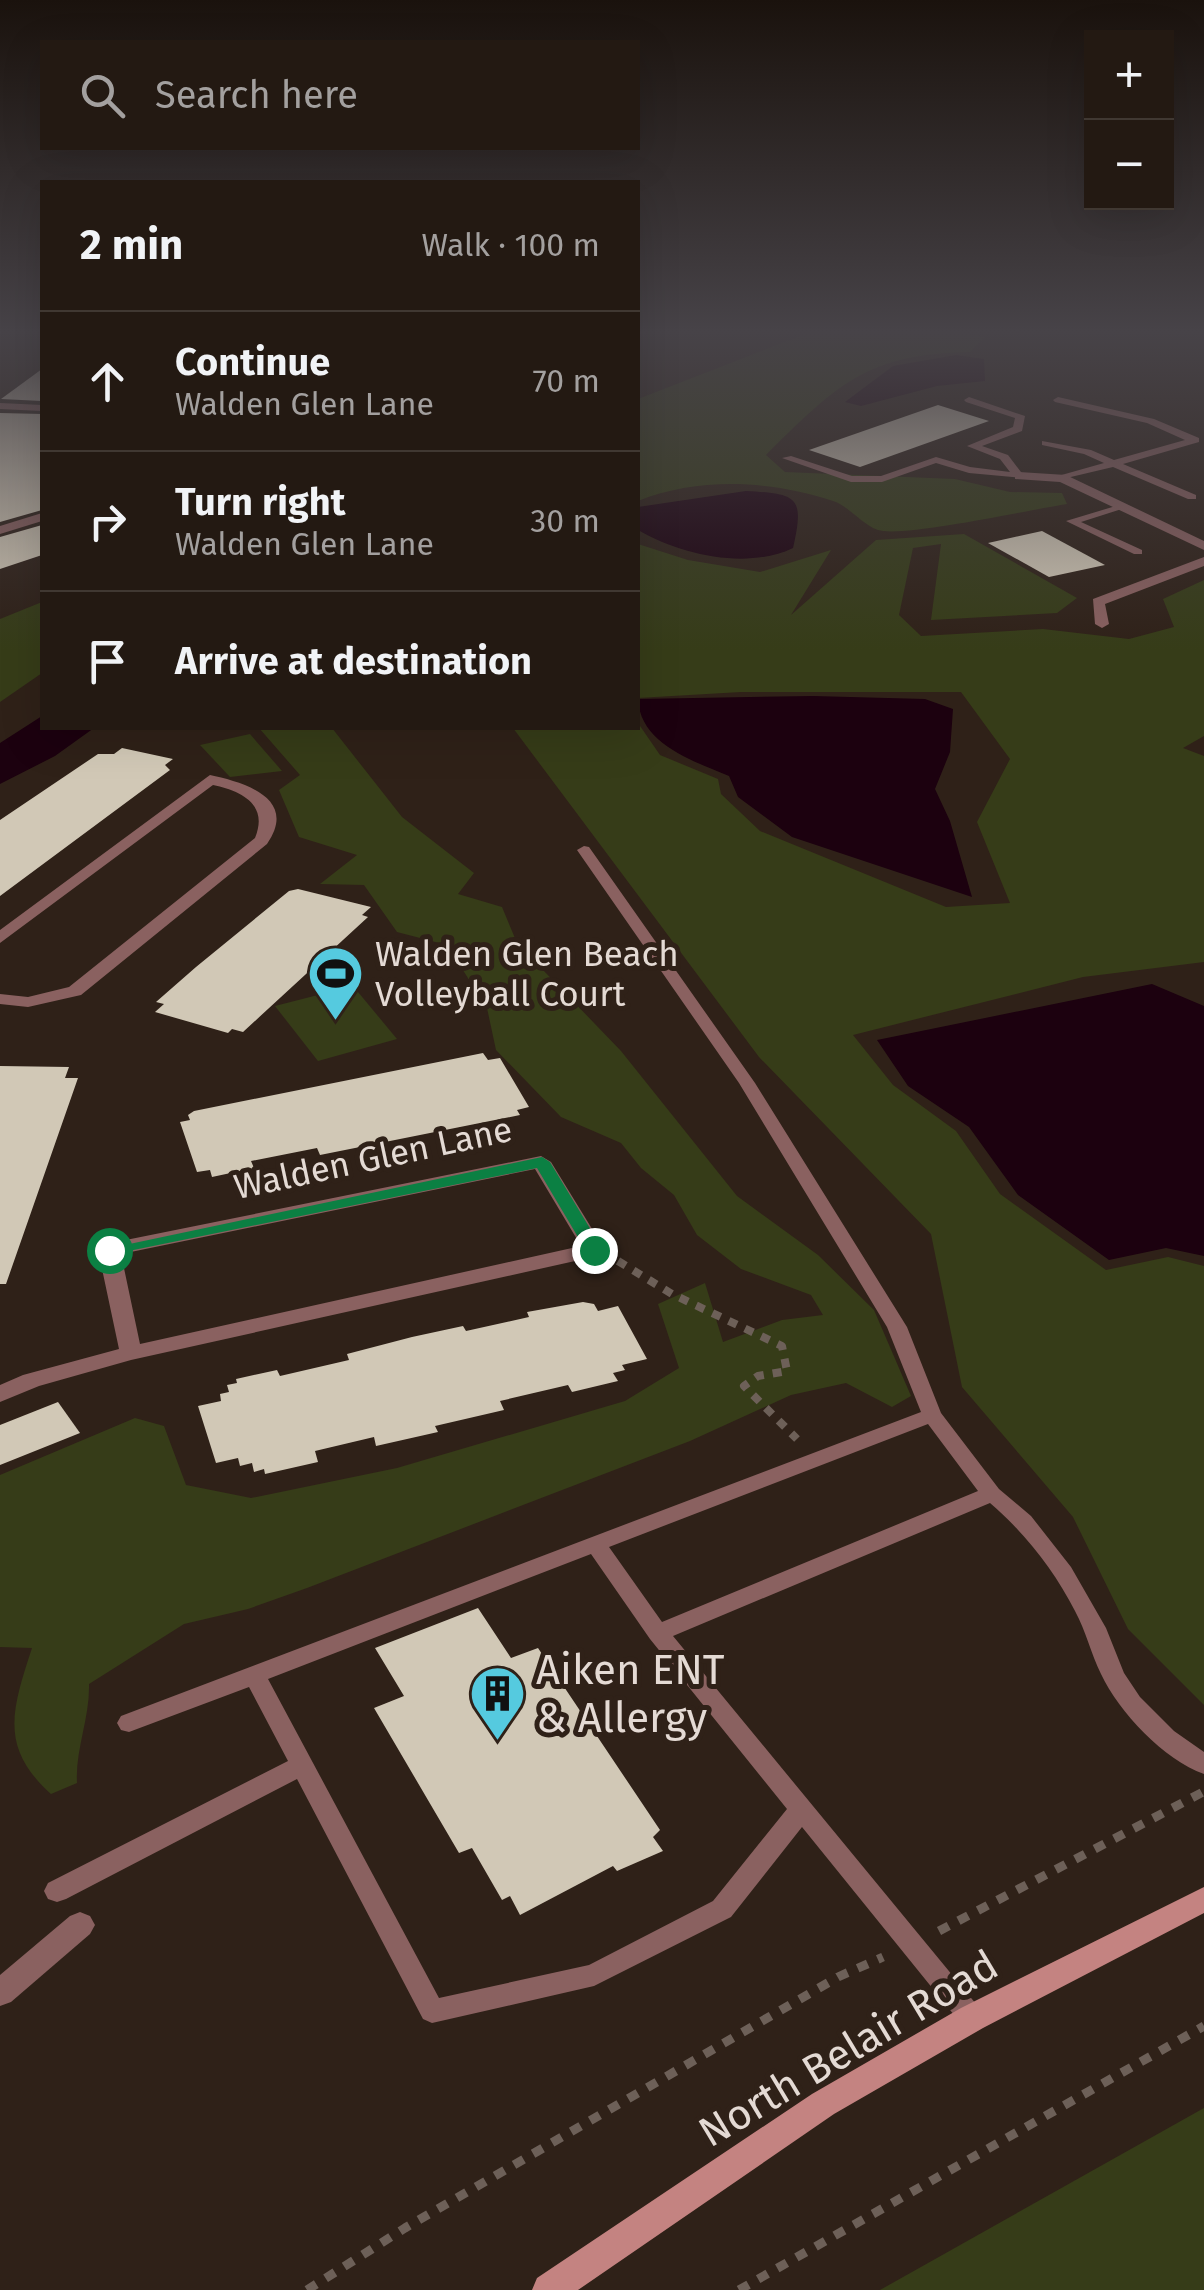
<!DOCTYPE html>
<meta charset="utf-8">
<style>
body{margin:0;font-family:"Fira Sans",sans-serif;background:#2b221b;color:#f1f3f6}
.controls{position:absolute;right:30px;top:30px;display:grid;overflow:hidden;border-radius:0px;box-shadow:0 10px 40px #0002}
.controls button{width:90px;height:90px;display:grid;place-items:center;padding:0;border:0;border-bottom:2px solid #403832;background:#231912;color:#f1f3f6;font:50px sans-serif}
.stop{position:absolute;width:30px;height:30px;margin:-22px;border:8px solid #0b8043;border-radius:50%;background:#fff}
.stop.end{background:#0b8043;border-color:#fff;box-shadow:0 2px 10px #0008}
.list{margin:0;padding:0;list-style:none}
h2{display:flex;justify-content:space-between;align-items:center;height:130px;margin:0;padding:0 40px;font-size:42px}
h2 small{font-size:32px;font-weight:400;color:#a3a09f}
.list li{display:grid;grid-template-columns:65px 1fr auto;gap:30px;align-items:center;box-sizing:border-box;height:140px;padding:0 40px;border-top:2px solid #403832}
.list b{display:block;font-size:38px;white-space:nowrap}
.list p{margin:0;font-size:32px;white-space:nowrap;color:#a3a09f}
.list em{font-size:32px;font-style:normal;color:#a3a09f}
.icon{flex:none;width:55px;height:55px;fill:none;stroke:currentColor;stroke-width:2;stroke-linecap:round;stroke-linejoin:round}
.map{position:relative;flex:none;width:1204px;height:2290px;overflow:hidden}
.search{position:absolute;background:#231912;box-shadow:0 10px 40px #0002;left:40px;top:40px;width:600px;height:110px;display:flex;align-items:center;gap:25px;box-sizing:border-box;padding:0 35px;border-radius:0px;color:#a3a09f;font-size:38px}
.panel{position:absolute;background:#231912;box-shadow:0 10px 40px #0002;left:40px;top:180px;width:600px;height:550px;border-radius:0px}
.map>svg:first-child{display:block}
</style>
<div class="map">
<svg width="1204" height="2290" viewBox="0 0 1204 2290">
<rect width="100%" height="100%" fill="#2f2118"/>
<g fill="#363c18">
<path d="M815,330H948L985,337L970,352C866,354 837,385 766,455L785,472L955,479L1010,492L1062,493L1067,504C1034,509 902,538 878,530C861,524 849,506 833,501C770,480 699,477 638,501V399Z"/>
<path d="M964,534L1077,598L1057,613L931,620L941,544L913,548L899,615L921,636L1043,629L1129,639L1174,627L1163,599L1204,580V736L1183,748L1204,756V962L1083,977L853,1035L893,1085L956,1131L1000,1194L1106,1270L1168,1257L1204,1266V1705L1128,1629L1073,1517L962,1387L931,1234L759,1057L513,728H638V723L660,755L718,779L721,794L760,831L946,907L1010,903L977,822L1010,759L961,692H741L638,698V544L688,560L760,572L831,550L791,615L876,540Z"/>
<path d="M42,602V673L0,702V619Z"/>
<path d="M259,728H332L402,817L474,873L458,894L502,907L517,943L621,1051L737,1196L818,1255L874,1310L911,1396L892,1407L846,1383L791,1395L690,1441L307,1588L248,1609L184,1624L89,1684C90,1718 75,1750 77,1783L51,1794C0,1748 11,1712 32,1648L0,1647V1475L135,1418L164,1426L186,1485L251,1498L397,1468L625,1401L679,1368L658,1304L705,1283L723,1342L782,1320L823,1315L811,1295L741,1269L697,1235L674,1195L641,1168L621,1143L561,1117L496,1050L487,1008L447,945L397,932L364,885L320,884L357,855L299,837L279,790L300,775Z"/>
<path d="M250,734L282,771L230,777L200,745Z"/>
<path d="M353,986L397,1039L318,1061L275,1006Z"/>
<path d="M1204,2108V2290H880Z"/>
</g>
<g fill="#1c010f">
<path d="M956,355L984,359L985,381L937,386L861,406L845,402L893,366Z"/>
<path d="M746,491C797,494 805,496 793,548C747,570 681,555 638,530V507Z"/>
<path d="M813,696L925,699L953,709L950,752L935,789L950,821L972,897L792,837L738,797L729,776C693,761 640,744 638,699Z"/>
<path d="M42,716V728H94L55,756L0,784V743Z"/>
<path d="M1152,984L1204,1006V1256L1166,1248L1109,1260L1018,1195L969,1127L908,1086L877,1040Z"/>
</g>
<g fill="#d1c8b6">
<path d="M42,369V401L1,399Z"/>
<path d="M938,405L989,421L860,467L809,450Z"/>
<path d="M0,413L42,414V510L0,522Z"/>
<path d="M42,525V555L0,569V537Z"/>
<path d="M1042,531L1105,565L1049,577L988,543Z"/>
<path d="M122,748L173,759L165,765L170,770L0,896V820L98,754H114Z"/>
<path d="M298,889L371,907L362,915L368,917L243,1032L232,1029L228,1033L155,1012L164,1004L156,1002L196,967L289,891Z"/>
<path d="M483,1053L488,1060L500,1058L529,1107L517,1110L520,1115L320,1155L317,1148L251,1161L254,1168L212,1177L210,1170L197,1172L180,1122L190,1120L188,1115L194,1111Z"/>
<path d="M0,1066L69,1067L65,1078H78L6,1284H0Z"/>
<path d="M583,1302L594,1304L598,1311L618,1306L647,1359L622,1365L625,1370L613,1373L618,1381L572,1392L568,1385L500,1401L504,1410L435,1426L438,1432L376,1446L374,1437L315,1451L318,1462L265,1474L264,1469L254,1472L252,1463L240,1466L238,1458L216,1463L198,1406L221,1401L220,1394L229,1392L227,1385L237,1383L236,1379L277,1370L280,1376L349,1360L347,1354L412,1337L463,1326L466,1331L529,1317L527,1312Z"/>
<path d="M58,1402L80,1433L0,1465V1425Z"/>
<path d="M478,1608L511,1658L538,1648L660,1830L653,1837L663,1851L617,1871L613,1866L520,1915L510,1896L502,1900L472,1848L459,1853L374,1708L404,1696L375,1648Z"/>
</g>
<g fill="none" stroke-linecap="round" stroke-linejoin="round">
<path stroke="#6d6058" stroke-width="8" stroke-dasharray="9 9" stroke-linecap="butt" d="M618,1261L672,1294L782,1346L787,1371L758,1376L744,1386L797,1439"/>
<g stroke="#6d6058" stroke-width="9" stroke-dasharray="11 11" stroke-linecap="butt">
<path d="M939,1931L1203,1792"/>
<path d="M307,2290L405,2228L838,1977L883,1957"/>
<path d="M739,2290L1204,2026"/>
</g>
<g fill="#8a6160" fill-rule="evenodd">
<path d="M969,397L1025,416L1022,431L982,446L1008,455L1024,476L1023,478L969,473L936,463L882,482H851L782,458L791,456L852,476H881L936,457L970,467L1010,472L1000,459L967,446L1013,427L1015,418L966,402L964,400Z"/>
<path d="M1058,397L1154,419L1199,438V442L1123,464L1196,495V499H1188L1113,467L1058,480V476L1104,463L1084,454L1042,445V441L1091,450L1114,460L1185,440L1147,423L1055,402L1053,400Z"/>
<path d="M1119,505L1128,507L1081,522L1142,550V554H1134L1066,521Z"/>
<path d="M584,846L589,847L755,1083L907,1327L941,1413L999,1489L1031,1516L1071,1567L1106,1628L1124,1673L1140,1697L1174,1731L1204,1752V1774C1164,1760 1119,1712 1101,1674C1091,1654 1086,1631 1075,1611C1054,1570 1025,1533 990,1503L673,1636L981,2010L985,2018L981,2026L972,2030L963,2026L802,1827L731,1917L594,1986L432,2023L423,2019L297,1779L66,1899L57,1902L48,1899L44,1891L48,1883L288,1761L249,1687L129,1732L121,1730L117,1723L121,1716L921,1412L887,1327L739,1083L577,850ZM928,1424L978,1491L662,1622L609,1547ZM591,1554L650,1639L787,1809L713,1901L589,1965L439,1998L268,1679Z"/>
</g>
<g fill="#8a6160" fill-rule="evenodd">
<path d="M638,330H650L638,335Z"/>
<path d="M0,403L42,405V411L0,409Z"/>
<path d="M1019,472L1066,475L1204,541V550L1060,482L1015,479V473Z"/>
<path d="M42,513V521L0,534V526Z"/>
<path d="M1204,557V566L1105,604L1109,624L1102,628L1095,624L1093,599Z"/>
<path d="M210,775C243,782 299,798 267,844L81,995L28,1007L0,1004V994L28,997L69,987L255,838C269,804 241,791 213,785L0,943V930Z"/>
<path d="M541,1156L551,1162L605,1250L602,1255L131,1360L39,1386L0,1402V1385L23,1375L119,1349L98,1250L101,1245ZM535,1169L581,1246L140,1344L121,1254Z"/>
<path d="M80,1912L90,1916L95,1925L90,1934L11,2002L0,2006V1975L70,1916Z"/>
</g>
<path fill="#c48381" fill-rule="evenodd" d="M1204,1887V1913L983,2028L834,2114L578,2290H532L537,2278L812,2094L961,2008Z"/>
</g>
<linearGradient id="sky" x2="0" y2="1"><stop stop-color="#1a120d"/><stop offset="0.51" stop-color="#474348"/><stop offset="1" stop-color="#474348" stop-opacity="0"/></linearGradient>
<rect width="1204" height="650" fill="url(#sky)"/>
<path fill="#0b8043" d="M542,1157L550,1162L603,1250L600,1254H588L537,1168L109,1255L101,1250Z"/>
<defs>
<symbol id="stadium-pin" viewBox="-11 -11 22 30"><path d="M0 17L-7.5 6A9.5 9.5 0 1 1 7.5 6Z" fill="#55cadf" stroke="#2f2118"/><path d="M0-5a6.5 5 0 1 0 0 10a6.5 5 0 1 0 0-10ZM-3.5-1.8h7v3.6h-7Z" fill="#111"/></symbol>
<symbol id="building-pin" viewBox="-11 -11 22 30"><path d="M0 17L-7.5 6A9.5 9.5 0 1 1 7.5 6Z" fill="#55cadf" stroke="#2f2118"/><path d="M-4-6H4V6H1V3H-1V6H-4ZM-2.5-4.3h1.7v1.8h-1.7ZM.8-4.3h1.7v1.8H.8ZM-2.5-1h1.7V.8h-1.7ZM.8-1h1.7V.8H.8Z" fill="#111"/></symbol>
</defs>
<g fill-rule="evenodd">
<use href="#stadium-pin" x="304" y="942" width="63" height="86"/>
<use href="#building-pin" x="466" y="1662" width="63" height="86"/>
</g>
<g text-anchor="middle" stroke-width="10" stroke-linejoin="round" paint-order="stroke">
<g font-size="35" fill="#e4dad4" stroke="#2f2118" text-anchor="start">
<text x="375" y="966">Walden Glen Beach<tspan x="375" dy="40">Volleyball Court</tspan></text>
</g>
<g font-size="35" fill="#e4dad4" stroke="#2f2118">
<text transform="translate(373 1158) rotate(-12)" y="12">Walden Glen Lane</text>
</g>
<g font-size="42" fill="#e4dad4" stroke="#2f2118" text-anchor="start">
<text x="536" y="1684">Aiken ENT<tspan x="536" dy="48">&amp; Allergy</tspan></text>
</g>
<g font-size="42" fill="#e4dad4" stroke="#2f2118">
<text transform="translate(848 2048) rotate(-31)" y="15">North Belair Road</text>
</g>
</g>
</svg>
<div class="controls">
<button>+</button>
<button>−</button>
</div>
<div class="stop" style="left:109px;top:1250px"></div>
<div class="stop end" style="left:594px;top:1250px"></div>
<div class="search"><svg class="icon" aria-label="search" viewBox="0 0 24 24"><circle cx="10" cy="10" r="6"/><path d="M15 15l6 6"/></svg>Search here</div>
<section class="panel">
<h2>2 min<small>Walk · 100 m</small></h2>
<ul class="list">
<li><svg class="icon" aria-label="ahead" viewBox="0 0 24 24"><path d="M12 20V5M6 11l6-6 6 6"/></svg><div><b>Continue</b><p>Walden Glen Lane</p></div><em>70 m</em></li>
<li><svg class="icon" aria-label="right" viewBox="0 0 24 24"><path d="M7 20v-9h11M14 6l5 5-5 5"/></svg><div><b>Turn right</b><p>Walden Glen Lane</p></div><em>30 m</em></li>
<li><svg class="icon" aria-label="arrive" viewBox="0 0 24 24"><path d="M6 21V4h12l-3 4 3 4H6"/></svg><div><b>Arrive at destination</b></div></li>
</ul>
</section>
</div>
